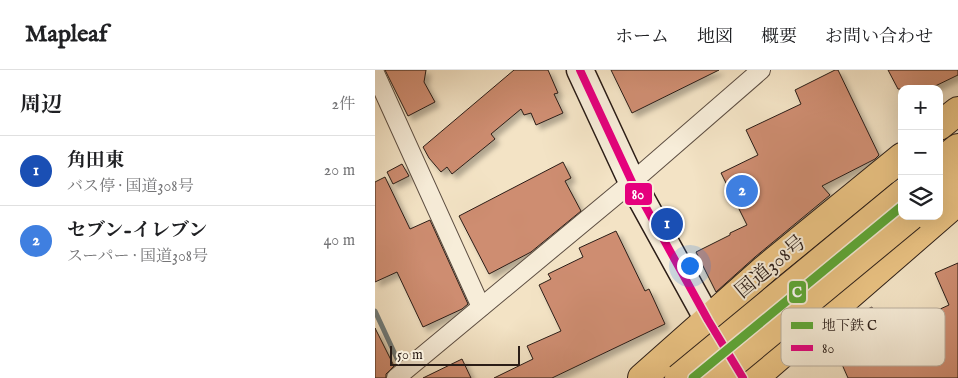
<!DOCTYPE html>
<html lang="ja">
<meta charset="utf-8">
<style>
body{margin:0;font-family:"IM FELL English","Noto Serif JP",serif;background:#f6f6f6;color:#202124}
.controls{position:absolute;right:15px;top:15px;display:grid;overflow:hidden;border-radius:10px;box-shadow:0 5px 20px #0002}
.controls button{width:45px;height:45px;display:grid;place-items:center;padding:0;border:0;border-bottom:1px solid #e0e0e0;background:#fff;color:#202124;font:25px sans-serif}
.scale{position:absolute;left:15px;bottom:12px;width:130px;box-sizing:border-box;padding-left:5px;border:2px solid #2b1d17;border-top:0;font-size:14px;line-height:18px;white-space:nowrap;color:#2b1d17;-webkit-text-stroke:4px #f7edd9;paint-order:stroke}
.you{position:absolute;left:314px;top:195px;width:18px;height:18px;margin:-12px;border:4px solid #fff;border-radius:50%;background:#1a73e8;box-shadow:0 0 0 8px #1a73e833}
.badge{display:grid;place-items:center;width:32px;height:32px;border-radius:50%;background:#8f2418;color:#fff;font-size:16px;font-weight:700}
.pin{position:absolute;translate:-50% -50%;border:2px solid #fff;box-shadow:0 1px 5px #0006}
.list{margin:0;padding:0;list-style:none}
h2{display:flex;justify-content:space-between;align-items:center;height:65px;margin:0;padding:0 20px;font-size:21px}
h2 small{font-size:16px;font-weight:400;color:#757577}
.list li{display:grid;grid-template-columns:32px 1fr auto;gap:15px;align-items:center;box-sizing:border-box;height:70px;padding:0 20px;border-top:1px solid #e0e0e0}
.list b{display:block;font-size:19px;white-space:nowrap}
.list p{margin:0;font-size:16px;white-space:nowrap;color:#757577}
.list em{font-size:16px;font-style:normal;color:#757577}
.icon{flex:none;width:28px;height:28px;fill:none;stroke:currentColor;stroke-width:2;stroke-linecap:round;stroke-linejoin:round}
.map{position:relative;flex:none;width:583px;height:308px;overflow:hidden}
header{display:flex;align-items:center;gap:30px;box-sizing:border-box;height:70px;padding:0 25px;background:#fff;border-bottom:1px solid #e0e0e0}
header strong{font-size:24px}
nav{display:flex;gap:28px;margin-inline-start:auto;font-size:18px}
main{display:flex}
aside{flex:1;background:#fff}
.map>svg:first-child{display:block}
</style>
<header>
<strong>Mapleaf</strong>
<nav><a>ホーム</a><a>地図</a><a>概要</a><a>お問い合わせ</a></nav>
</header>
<main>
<aside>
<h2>周辺<small>2件</small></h2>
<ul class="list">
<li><span class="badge" style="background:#1a4fb4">1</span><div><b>角田東</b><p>バス停 · 国道308号</p></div><em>20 m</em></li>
<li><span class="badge" style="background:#3f7fe0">2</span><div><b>セブン-イレブン</b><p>スーパー · 国道308号</p></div><em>40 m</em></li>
</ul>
</aside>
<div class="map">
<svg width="583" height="308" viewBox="0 0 583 308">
<defs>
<filter id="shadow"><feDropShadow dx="4.5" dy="4.5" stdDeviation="2.5" flood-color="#0004"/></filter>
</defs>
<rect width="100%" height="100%" fill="#f3e3c5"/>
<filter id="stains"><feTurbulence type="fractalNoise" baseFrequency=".004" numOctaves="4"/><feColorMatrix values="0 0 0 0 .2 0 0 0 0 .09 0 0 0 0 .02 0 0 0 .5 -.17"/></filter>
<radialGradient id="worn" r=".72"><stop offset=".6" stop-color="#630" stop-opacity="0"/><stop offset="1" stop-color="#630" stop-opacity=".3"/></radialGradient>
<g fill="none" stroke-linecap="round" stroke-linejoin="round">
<path stroke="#707c7b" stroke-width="5" d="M0,241L25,295"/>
</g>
<g fill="#ce8d71" stroke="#2b1d17" filter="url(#shadow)">
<path d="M10,0H51L49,12L60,32L33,46Z"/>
<path d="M139,0H173L183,23L179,24L188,43L161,55L156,43L149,45L146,39L116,64L120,69L77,104L72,97L66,102L54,88L48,77Z"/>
<path d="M236,0H344L257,43Z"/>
<path d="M460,0H463L504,85L500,89L447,116L455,125L380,187L341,222L321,182L355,165V163L372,155L346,103L383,85L371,60L426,34L420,20Z"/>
<path d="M513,0H583V5L554,19H523Z"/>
<path d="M188,92L196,108L190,111L206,141L156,182L114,204L84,146Z"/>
<path d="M27,94L34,106L18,114L12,102Z"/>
<path d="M10,107L35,159L55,150L93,234L87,239L48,257L22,202L0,212V112Z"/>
<path d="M241,161L270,221L274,219L290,254L177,308H119L158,289L152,276L186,261L164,215L176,209L173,204L208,187L204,178Z"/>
<path d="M583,193V308H473L458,274L478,264L471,249L497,237L510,264L574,235L560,203Z"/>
<path d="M0,258L19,296L11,304V308H0Z"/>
<path d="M87,289L96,308H48Z"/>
</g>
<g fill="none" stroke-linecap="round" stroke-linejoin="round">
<defs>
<g id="street">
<path d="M0,3L106,237"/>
<path d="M21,308L257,112L386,0"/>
</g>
<path id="secondary" d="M205,0L257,112L333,250L368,308"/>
<g id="highway">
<path d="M564,56L583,41"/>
<path d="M564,93L583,78"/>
<path d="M564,123L583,107"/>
<path d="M267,308L390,199L527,87"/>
<path d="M379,308L583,131"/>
</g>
</defs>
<use href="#street" stroke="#5d4e42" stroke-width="20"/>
<use href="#secondary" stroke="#2b1d17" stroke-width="29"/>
<use href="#highway" stroke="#2b1d17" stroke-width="30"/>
<use href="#street" stroke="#f7edd9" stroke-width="18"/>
<use href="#secondary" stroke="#f7edd9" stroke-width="26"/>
<use href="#highway" stroke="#eac282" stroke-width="28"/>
<defs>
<g id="highway-bridge">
<path d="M304,308L527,124"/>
<path d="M340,308L536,146"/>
</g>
</defs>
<use href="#highway-bridge" stroke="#2b1d17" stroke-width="30" stroke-linecap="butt"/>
<use href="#highway-bridge" stroke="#eac282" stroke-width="28"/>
<defs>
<path id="bus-1" d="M205,0L257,112L333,250L368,308"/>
</defs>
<use href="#bus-1" stroke="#f7edd9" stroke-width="11"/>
<use href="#bus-1" stroke="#e5007d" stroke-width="8"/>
<defs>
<path id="metro-1" d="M318,308L527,136"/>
</defs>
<use href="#metro-1" stroke="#f7edd9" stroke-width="12"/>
<use href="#metro-1" stroke="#5ca835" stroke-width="9"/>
</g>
<g text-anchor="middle" stroke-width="4" stroke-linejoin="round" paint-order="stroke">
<g font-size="20" fill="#2b1d17" stroke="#f7edd9">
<text transform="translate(395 196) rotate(-40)" y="7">国道308号</text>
</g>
</g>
<rect x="406" y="238" width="164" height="58" rx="8" fill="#f7edd9" stroke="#baaf9f" stroke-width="1"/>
<rect x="416" y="252" width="22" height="7" fill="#5ca835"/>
<rect x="416" y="275" width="22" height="6" fill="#e5007d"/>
<g font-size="14" fill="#2b1d17">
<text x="447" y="260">地下鉄 C</text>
<text x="447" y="283">80</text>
</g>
<g stroke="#f7edd9" stroke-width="2">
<rect x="249" y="112" width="29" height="24" rx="5" fill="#e5007d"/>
<rect x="413" y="210" width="19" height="24" rx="5" fill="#5ca835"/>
</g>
<g font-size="14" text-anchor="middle" font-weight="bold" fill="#fff">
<text x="263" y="129">80</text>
<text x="422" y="227">C</text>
</g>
<rect width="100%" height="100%" filter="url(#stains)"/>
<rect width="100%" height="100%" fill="url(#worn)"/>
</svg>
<div class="controls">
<button>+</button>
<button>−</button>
<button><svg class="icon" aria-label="layers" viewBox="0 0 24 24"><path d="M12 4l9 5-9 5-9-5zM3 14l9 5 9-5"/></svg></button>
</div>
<div class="scale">50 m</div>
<div class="you"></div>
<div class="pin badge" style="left:292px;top:154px;background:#1a4fb4">1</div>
<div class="pin badge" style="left:367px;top:121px;background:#3f7fe0">2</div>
</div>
</main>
